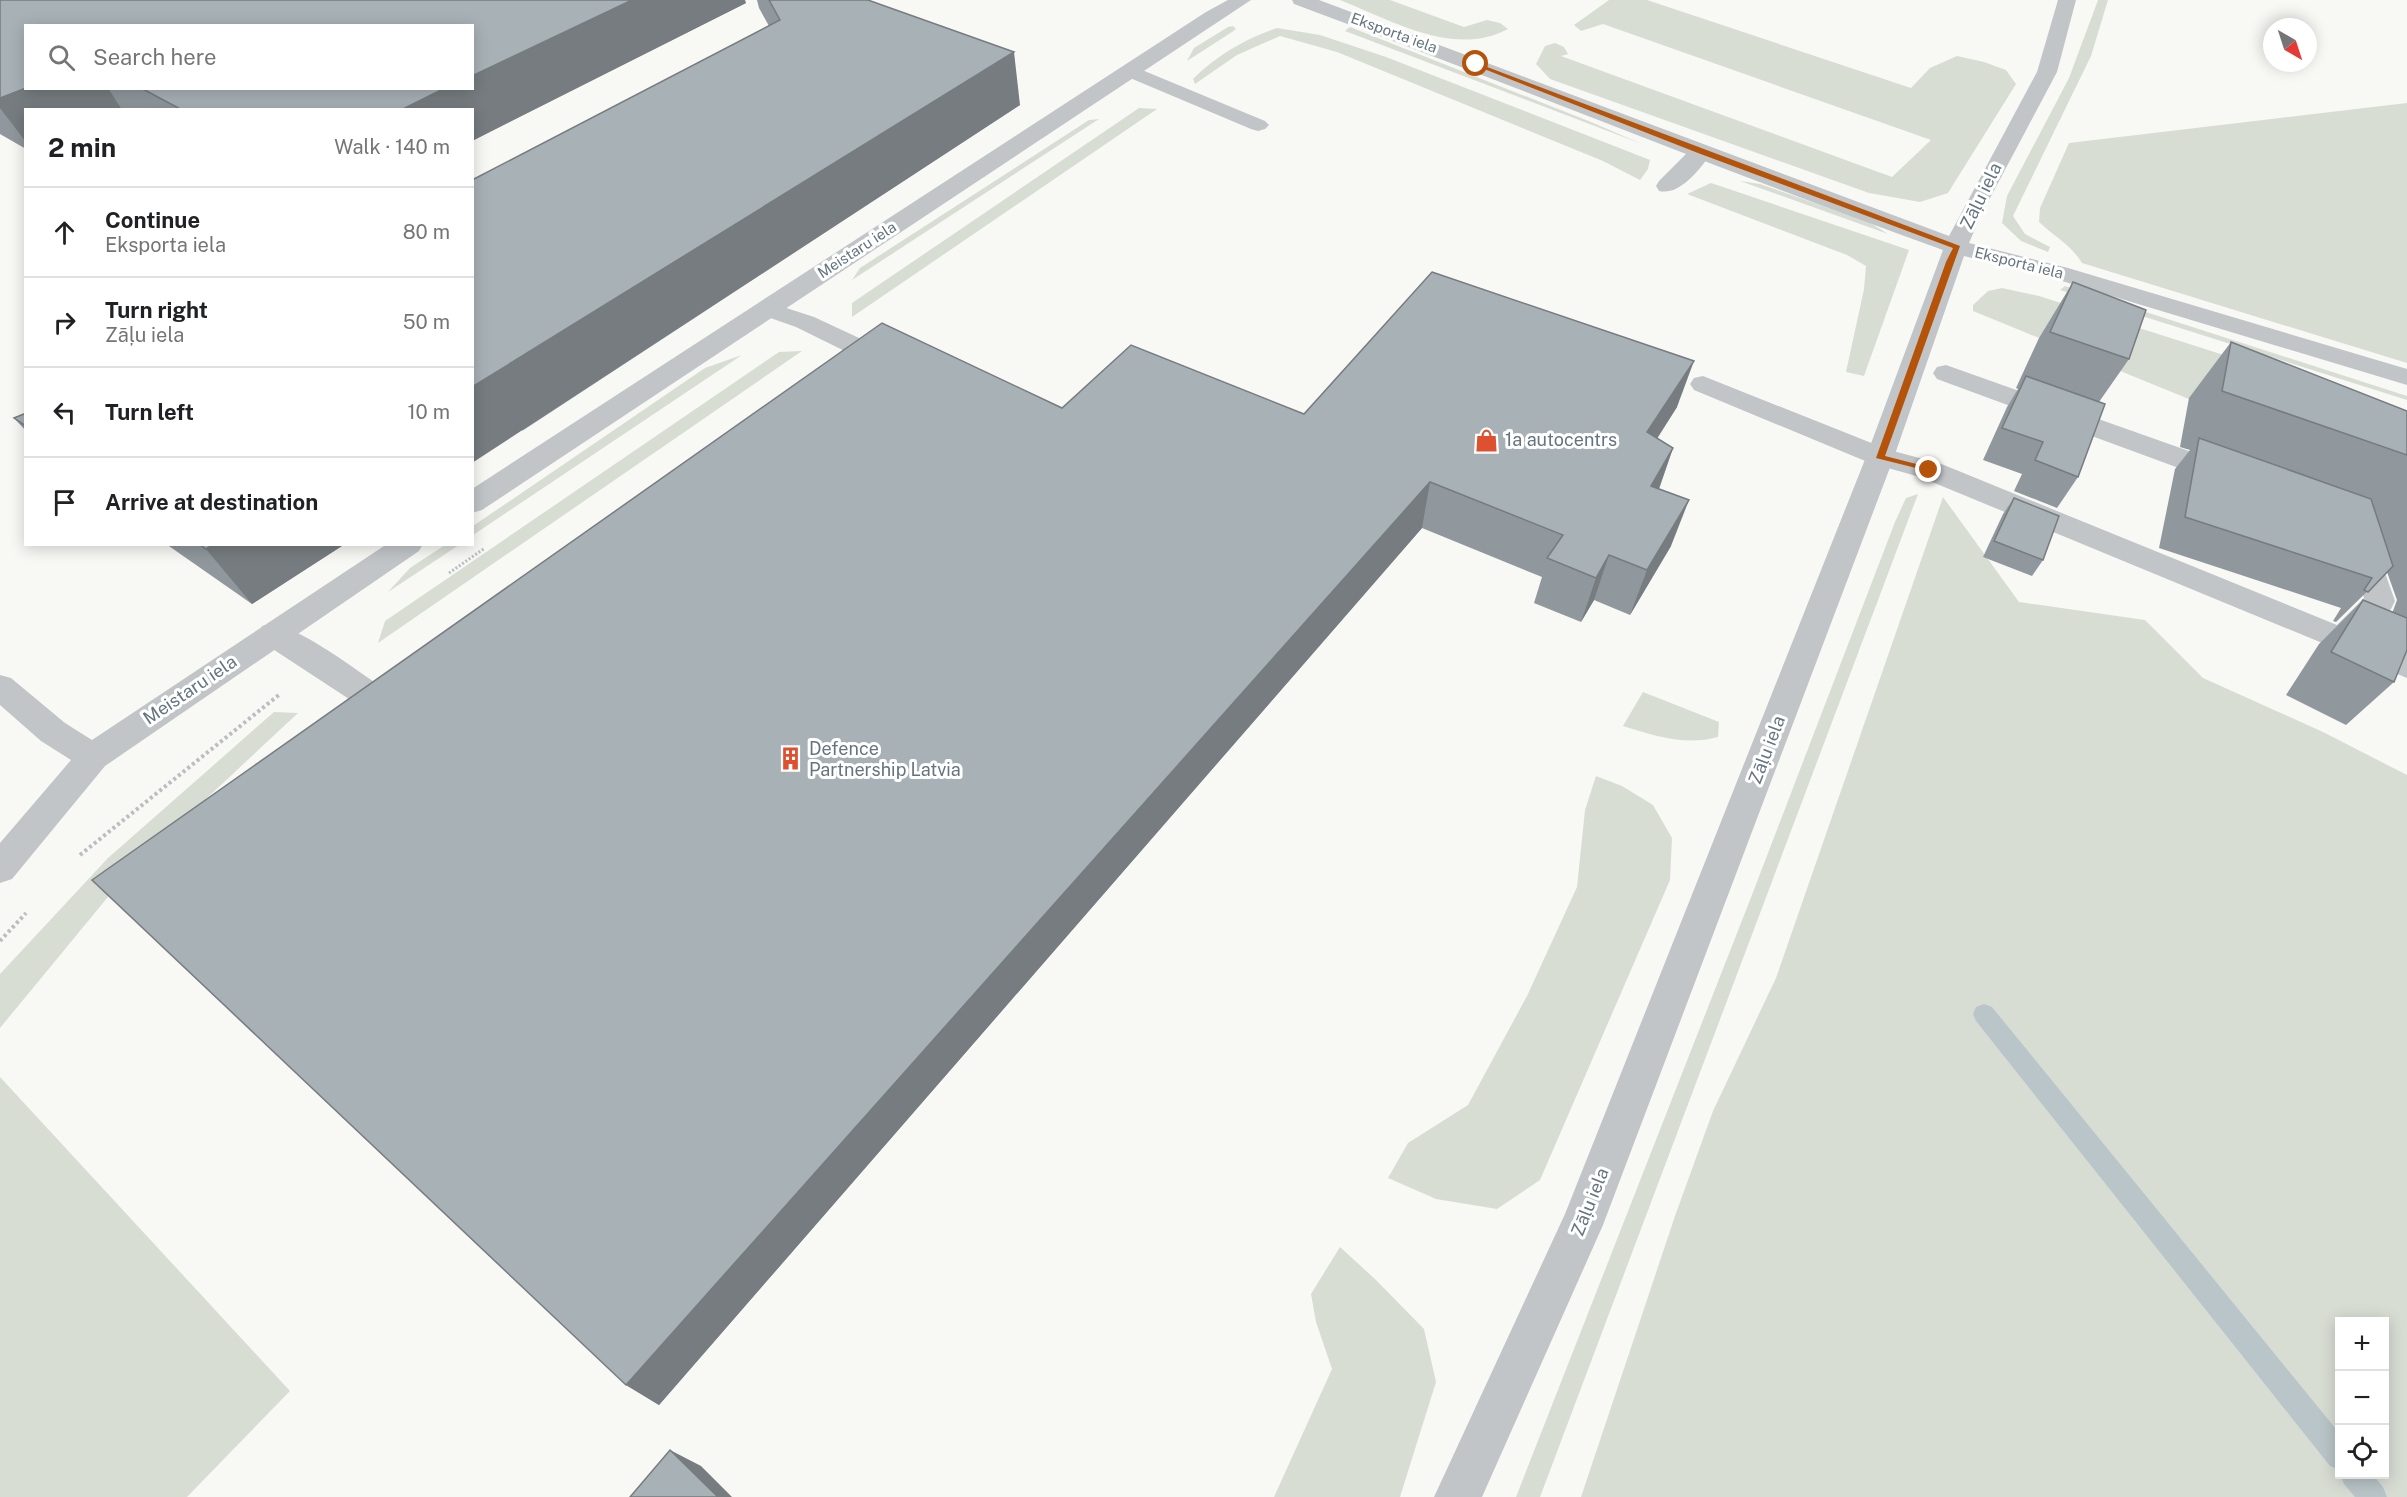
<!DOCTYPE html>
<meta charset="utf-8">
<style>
body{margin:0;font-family:"Public Sans",sans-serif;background:#f2f2f2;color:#202124}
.controls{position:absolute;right:18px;bottom:18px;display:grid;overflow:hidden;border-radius:0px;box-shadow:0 3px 15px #0003}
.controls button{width:54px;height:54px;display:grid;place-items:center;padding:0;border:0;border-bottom:2px solid #e0e0e0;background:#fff;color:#202124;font:30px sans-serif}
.compass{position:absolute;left:2263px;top:18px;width:54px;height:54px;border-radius:50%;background:#fff;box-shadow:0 3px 15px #0003;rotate:141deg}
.stop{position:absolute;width:18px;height:18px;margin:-14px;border:4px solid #b45309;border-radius:50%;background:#fff}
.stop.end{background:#b45309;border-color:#fff;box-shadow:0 2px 6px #0008}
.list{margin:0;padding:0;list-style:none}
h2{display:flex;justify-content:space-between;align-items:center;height:78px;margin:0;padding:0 24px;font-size:26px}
h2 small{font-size:20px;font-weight:400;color:#757577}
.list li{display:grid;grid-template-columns:39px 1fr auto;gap:18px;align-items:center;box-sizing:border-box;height:90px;padding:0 24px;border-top:2px solid #e0e0e0}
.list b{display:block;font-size:22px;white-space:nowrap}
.list p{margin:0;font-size:20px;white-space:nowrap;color:#757577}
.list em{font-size:20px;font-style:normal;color:#757577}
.icon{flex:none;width:33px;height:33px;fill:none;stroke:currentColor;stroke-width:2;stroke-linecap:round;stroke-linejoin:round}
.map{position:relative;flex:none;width:2407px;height:1497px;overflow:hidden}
.search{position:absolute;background:#fff;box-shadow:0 3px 15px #0003;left:24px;top:24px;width:450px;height:66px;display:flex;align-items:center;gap:15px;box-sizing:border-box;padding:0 21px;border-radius:0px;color:#757577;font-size:22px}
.panel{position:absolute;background:#fff;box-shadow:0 3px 15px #0003;left:24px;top:108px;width:450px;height:438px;border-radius:0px}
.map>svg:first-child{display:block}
</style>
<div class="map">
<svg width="2407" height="1497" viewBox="0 0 2407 1497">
<rect width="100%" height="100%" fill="#f8f8f5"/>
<g fill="#d8ddd4" fill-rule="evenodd">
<path d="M1340,0H1390L1464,27L1487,20L1500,23L1508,29C1454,58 1391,20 1340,0Z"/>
<path d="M1609,0H1647L1911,88L1930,68L1957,56L1984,62L2006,70L2016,84L1948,193L1920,202L1869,193L1550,79L1536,64L1545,46L1555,43L1564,47L1568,54L1561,56L1892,177L1931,140L1603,24L1581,31L1574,25Z"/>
<path d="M2098,0H2108L2091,56L2013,216L2025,234L2050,247L2048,252L2021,241L2002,223L2007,196L2069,78Z"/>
<path d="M1233,26L1236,29L1232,32L1187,61L1194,48L1228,27Z"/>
<path d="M1350,27L1591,122L1642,144L1345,31Z"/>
<path d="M1277,28L1320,35L1386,57L1650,160L1648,169L1640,180L1603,161L1337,52L1280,36L1237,55L1195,84L1193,79C1216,56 1246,38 1277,28Z"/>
<path d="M2407,103V363L2082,263C2071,245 2055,237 2039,222L2040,208L2069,143Z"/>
<path d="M1139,108L1157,109L852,317V303Z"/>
<path d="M1099,119L852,280L860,268L1089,120Z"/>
<path d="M1740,181L1760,184L1869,222L1888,234Z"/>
<path d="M1711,183L1909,250L1864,376L1846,372L1864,289L1866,266L1847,255L1687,194Z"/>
<path d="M2065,286L2407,396V400L2060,290Z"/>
<path d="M2002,288L2039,296L2305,381L2407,488L1973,311V305L1988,291Z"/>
<path d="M802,351L378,643L385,621L779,352Z"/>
<path d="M742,355L473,535V526L705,368Z"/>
<path d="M1918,494L1540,1497H1516L1750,900L1895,522L1906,498Z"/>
<path d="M1943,497L2019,602L2145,620L2203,678L2323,732L2407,775V1497H1581L1675,1216L1713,1111L1776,978ZM2340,1322H2384V1474H2340Z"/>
<path d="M445,545H459L388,592L410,568Z"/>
<path d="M1643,692L1719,722L1718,737C1685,746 1655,736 1623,726Z"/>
<path d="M274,712L298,713L131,869L0,1028V974L108,858Z"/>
<path d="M1596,776L1622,786L1653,805L1672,838L1670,880L1540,1180L1497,1209L1436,1199L1388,1178L1408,1143L1468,1105L1527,996L1577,887L1585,810Z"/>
<path d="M0,1077L290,1391L187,1497H0Z"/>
<path d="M1340,1247L1376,1280L1424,1329L1436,1382L1400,1497H1274L1332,1369L1316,1322L1311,1294Z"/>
</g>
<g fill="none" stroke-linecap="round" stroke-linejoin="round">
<g fill="#b9c5c8" fill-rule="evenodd">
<path d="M1984,1004L1992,1007L2340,1434V1470L2330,1466L1976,1021L1973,1014L1976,1007Z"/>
<path d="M2340,1474H2372L2383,1487L2387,1497H2355L2344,1484Z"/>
</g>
<path stroke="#bbbec0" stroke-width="3" stroke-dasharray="2 2" stroke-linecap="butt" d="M449,573L485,548"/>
<g stroke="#bbbec0" stroke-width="4" stroke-dasharray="3 3" stroke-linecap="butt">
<path d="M80,855L280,694"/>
<path d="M0,941L26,913"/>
</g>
<g fill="#c1c5c8" fill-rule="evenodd">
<path d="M1130,65L1265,121L1269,125L1265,129L1258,131L1251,129L1123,75L1120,71L1123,67Z"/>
<path d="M1701,146L1709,147L1712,152C1701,168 1680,196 1659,191L1656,186L1659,181L1693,147Z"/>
<path d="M768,302L814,317L887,351L891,357L887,363L878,365L869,363L796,327L759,314L756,309L759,304Z"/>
<path d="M1946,365L2234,467L2238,474L2234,481L2224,483L2214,481L1937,379L1933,373L1937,367Z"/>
<path d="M1703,376L1889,450L1939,463L2337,625L2364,598L2346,540L2351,533L2361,530L2371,533L2395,601L2391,609L2364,635L2407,653V678L1920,477L1870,463L1694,390L1690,384L1694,378Z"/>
<path d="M273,623C312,634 365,677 400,700L405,709L400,718L389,722L378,718L262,642L258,634L262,626Z"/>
</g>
<g fill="#c1c5c8" fill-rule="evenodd">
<path d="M1228,0H1251L482,510L472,513V489L1206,12Z"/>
<path d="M1292,0H1319L1949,236L2037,72L2058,0H2076L2057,72L1981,215L1969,243L2068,268L2407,369V385L2052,278L1964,256L1894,457L1603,1225L1482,1497H1434L1565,1214L1866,457L1943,250C1725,172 1511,84 1294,4Z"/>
<path d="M387,544H423L419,551L105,766L12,879L0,883V843L71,760L41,741L0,705V675L11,678L65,723L92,740Z"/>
</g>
</g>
<g fill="#90989d" fill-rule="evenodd">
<path d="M0,0L746,3L472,141V110H26V149L0,134ZM26,26L472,88H26Z"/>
<path d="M757,0H868L1020,105L522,431L769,26L759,8Z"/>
<path d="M2073,282L2129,359L2099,402L2078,477L2057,508L2014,491L2022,474L1983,460L2007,407L2018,389L2016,388L2039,338Z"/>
<path d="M2231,342L2407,411V650L2394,682L2346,725L2286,695L2319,644L2363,600L2392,612L2393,611L2397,600L2387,572L2336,622L2333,621L2341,608L2159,548L2175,469L2190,450L2180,447L2189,398Z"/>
<path d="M1677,407L1657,439L1673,448L1659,489L1671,546L1630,615L1594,600L1581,622L1534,603L1542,577L1422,528L659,1405L626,1385L1062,408L1304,414Z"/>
<path d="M26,413V431L14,418Z"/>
<path d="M2014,498L2043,560L2032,576L1983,557L2003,514Z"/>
<path d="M166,544H345L252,604Z"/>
</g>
<g fill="#767c7f">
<path d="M632,0H745L746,3L472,141V110H401L445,88H472V76Z"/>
<path d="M1014,52L1020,105L472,463V387Z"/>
<path d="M26,88H108L122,110H26V142L0,108V98Z"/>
<path d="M1694,361L1677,407L1631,478L1647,432Z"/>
<path d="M1673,448L1657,494L1651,486Z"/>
<path d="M1430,482L1422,528L659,1405L626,1385Z"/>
<path d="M1689,500L1671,546L1630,615L1647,570Z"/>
<path d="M214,544H345L252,604L206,549Z"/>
<path d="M1609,555L1594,600L1581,622L1596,578Z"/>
<path d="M670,1450L701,1466L732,1497H718Z"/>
</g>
<g fill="#a8b1b6" stroke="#767c7f" stroke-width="1.5">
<path d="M0,0H632L472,76V26H26V88L0,98Z"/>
<path d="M769,0H868L1014,52L472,387V180L780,20Z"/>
<path d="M141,88H445L401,110H182Z"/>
<path d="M1432,272L1694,361L1647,432L1673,448L1651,486L1689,500L1647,570L1609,555L1596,578L1547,558L1563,535L1430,482L626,1385L92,880L882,323L1062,408L1131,345L1304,414Z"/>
<path d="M2073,282L2146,310L2129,359L2050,332Z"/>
<path d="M2231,342L2407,411V455L2222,391Z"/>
<path d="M2026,376L2105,404L2078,477L2035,460L2043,442L2002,428Z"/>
<path d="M26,413V426L14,418Z"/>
<path d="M2199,438L2371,499L2393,566L2368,592L2364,590L2372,578L2185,517Z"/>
<path d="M2014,498L2059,516L2043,560L1994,541Z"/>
<path d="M199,544H214L206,549Z"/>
<path d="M2363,600L2407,618V650L2394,682L2331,652Z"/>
<path d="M670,1450L718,1497H630Z"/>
</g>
<path fill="#b45309" d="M1474,62L1960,246L1885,456L1932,468V472L1876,458L1946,262L1953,248L1698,153L1474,65Z"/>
<defs>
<symbol id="shop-bare" viewBox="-9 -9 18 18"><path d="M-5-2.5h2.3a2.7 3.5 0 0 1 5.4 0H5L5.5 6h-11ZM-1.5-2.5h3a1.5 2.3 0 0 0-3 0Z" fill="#dd5030" stroke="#fff" stroke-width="2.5" paint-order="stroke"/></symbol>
<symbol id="building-bare" viewBox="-9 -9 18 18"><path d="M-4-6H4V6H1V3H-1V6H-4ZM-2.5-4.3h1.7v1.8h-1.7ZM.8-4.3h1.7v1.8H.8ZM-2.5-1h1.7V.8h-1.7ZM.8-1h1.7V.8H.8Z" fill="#dd5030" stroke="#fff" stroke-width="2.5" paint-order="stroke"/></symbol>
</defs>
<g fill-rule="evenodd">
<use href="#shop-bare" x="1470" y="424" width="33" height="33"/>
<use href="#building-bare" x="774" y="742" width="33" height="33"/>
</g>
<g text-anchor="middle" stroke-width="6" stroke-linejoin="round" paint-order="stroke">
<g font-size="15" fill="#64757f" stroke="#fff">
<text transform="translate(1394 33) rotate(20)" y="5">Eksporta iela</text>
<text transform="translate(857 250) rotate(-33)" y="5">Meistaru iela</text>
<text transform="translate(2019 263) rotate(14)" y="5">Eksporta iela</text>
</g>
<g font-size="18" fill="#64757f" stroke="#fff">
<text transform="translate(1981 196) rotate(-64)" y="6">Zāļu iela</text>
<text transform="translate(190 690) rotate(-34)" y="6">Meistaru iela</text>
<text transform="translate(1767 750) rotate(-69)" y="6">Zāļu iela</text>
<text transform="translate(1590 1202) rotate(-68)" y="6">Zāļu iela</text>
</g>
<g font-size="18" fill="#64757f" stroke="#fff" text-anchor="start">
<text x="1505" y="446">1a autocentrs</text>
<text x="809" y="755">Defence<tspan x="809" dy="21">Partnership Latvia</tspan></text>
</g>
</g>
</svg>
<div class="controls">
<button>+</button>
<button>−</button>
<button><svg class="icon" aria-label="locate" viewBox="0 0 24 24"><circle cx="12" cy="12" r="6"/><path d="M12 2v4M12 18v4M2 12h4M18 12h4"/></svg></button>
</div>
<svg class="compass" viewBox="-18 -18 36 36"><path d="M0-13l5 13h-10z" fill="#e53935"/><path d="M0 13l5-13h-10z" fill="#757577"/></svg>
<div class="stop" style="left:1476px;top:64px"></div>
<div class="stop end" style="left:1929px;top:470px"></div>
<div class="search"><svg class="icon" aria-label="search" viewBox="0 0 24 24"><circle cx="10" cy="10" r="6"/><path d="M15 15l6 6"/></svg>Search here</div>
<section class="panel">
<h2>2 min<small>Walk · 140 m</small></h2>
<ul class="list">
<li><svg class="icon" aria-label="ahead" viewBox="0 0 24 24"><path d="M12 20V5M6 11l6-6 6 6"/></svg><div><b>Continue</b><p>Eksporta iela</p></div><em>80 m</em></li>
<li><svg class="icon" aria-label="right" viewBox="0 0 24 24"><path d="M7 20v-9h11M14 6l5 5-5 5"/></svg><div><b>Turn right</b><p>Zāļu iela</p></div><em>50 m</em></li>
<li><svg class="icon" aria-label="left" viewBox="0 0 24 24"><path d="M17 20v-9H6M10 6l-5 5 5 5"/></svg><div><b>Turn left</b></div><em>10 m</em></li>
<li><svg class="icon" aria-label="arrive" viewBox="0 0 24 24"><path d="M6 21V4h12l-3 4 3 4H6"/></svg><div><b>Arrive at destination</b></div></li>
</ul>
</section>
</div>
